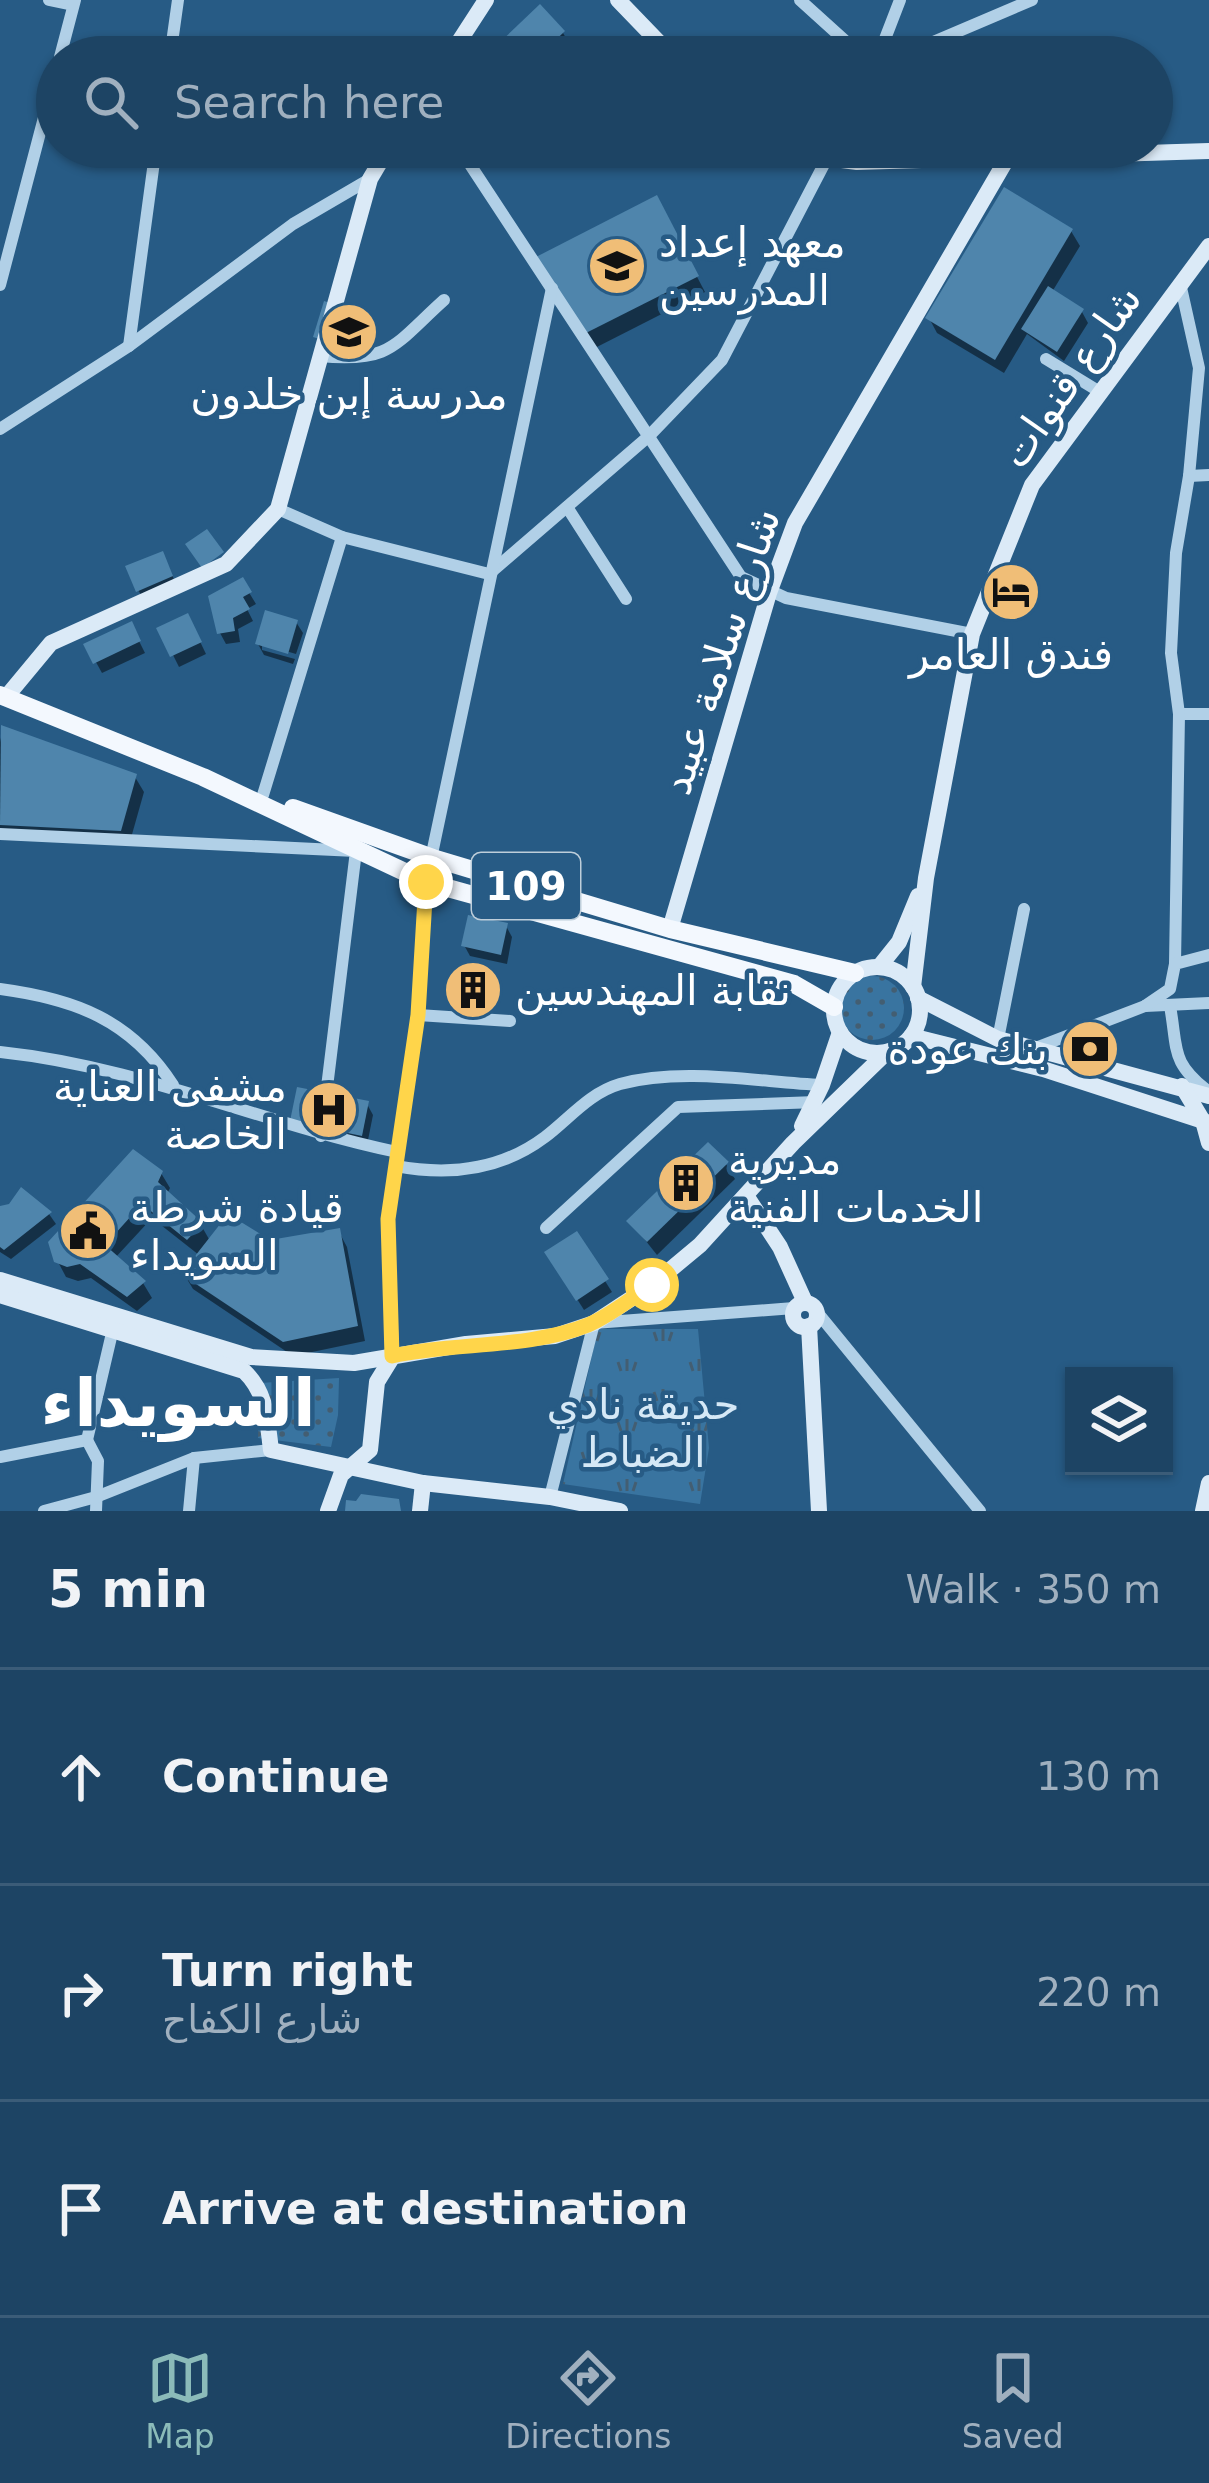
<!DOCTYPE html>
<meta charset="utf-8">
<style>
body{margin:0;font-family:"DejaVu Sans",Vazirmatn,sans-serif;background:#254b6a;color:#f1f3f6}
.controls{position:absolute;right:36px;bottom:36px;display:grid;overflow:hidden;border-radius:0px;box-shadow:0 3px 9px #0004}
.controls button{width:108px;height:108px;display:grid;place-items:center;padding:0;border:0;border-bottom:3px solid #3b5c78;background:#1d4464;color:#f1f3f6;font:60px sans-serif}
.stop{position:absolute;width:36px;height:36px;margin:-27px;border:9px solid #ffd54a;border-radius:50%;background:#fff}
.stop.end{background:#ffd54a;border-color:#fff;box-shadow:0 3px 12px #0008}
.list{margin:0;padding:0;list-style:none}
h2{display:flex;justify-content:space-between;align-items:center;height:156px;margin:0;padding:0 48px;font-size:51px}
h2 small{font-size:39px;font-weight:400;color:#a0b0bf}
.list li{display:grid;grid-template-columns:78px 1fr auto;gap:36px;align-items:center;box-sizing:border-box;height:216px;padding:0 48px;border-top:3px solid #3b5c78}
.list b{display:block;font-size:45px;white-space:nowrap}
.list p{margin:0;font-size:39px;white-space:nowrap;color:#a0b0bf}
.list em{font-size:39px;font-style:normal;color:#a0b0bf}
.icon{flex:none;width:66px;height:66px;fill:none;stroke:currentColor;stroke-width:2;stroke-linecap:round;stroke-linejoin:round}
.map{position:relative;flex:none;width:1209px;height:1511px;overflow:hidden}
.search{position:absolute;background:#1d4464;box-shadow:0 3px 9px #0004;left:36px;right:36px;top:36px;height:132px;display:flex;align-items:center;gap:30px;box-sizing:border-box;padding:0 42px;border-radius:66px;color:#a0b0bf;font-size:45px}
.sheet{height:804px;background:#1d4464}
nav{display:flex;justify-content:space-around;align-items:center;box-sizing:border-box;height:168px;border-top:3px solid #3b5c78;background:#1d4464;font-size:33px;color:#a0b0bf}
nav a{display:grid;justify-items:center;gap:6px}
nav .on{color:#8bbbb9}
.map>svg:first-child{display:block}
</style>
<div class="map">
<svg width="1209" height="1511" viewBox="0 0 1209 1511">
<defs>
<pattern id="grass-tufts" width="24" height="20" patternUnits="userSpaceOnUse" patternTransform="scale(3)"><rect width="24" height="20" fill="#3974a0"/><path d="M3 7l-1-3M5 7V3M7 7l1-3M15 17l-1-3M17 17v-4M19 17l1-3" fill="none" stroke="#435e72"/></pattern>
<pattern id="garden-dots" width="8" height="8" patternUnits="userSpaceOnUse" patternTransform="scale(3)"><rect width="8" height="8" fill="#3974a0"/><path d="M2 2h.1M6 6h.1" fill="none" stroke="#435e72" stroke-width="1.8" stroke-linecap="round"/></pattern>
</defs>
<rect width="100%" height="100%" fill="#275b85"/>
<path fill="url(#grass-tufts)" d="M598,1329H698L709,1448L700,1504L563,1484Z"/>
<g fill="url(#garden-dots)">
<circle cx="872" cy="1008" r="32"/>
<path d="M339,1378L338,1415L331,1447L258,1438L260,1383Z"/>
</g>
<g fill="#0007">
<path d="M563,33L569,43L555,57H504Z"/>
<path d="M664,214L705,292L589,351L540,258Z"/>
<path d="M1071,231L1080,246L1052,292L1082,312L1088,323L1064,361L1027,334L1004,373L937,333L929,318Z"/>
<path d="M361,316L367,327L358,358L323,347Z"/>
<path d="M168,565L177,587L145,601L138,590Z"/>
<path d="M242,581L256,604L247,609L253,621L238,629L240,642L226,644L220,633Z"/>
<path d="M296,622L303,633L296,654L262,644V650L295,659L293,664L264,655L258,644Z"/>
<path d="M131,625L145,653L102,673L87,646Z"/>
<path d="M193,627L206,654L179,667L160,629Z"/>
<path d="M3,729L135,777L144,792L129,845L0,839V742Z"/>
<path d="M506,926L512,937L507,964L470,956L464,945Z"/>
<path d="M481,971L495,996V1009L483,1020L464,1011L457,1000Z"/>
<path d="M367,1104L373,1115L367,1145L299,1132Z"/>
<path d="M726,1164L735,1179L657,1255L630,1221Z"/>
<path d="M161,1173L170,1188L167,1194L201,1225L210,1241L269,1243L339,1232L347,1247L365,1341L293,1356L193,1289L184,1274L199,1255L152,1218L115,1258L143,1283L152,1298L137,1311L91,1278L78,1281L66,1277L57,1260Z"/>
<path d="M0,1212L49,1214L56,1224L11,1259L0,1252Z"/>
<path d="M576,1235L612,1292L584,1310L548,1253Z"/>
</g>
<g fill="#4f85ac">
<path d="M540,4L565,31L538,57H504L495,47Z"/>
<path d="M1004,187L1073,229L995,360L925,318Z"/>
<path d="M657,195L699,276L578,337L536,257Z"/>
<path d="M1048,286L1084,309L1057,352L1021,329Z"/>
<path d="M324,301L363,313L352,349L313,337Z"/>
<path d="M207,529L224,552L202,568L185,544Z"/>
<path d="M163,551L173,576L136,592L125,566Z"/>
<path d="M243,577L252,592L243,597L250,609L233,618L235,631L217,634L208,596Z"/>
<path d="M265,610L298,620L288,654L255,644Z"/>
<path d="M188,613L202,642L170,657L156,628Z"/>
<path d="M132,621L141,641L93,664L83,644Z"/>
<path d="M1,725L137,774L121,831L0,825Z"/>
<path d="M468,915L508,923L501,955L461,946Z"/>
<path d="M465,967L483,968L491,982V997L476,1010L454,1001V980Z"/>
<path d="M297,1087L369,1101L362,1136L290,1121Z"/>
<path d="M708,1142L729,1162L647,1242L626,1221Z"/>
<path d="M133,1149L163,1171L158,1182L203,1223L187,1240L142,1204L105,1245L146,1281L127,1297L80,1264L67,1267L54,1262L48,1242Z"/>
<path d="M21,1187L52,1212L4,1250L0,1247V1206L9,1204Z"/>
<path d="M228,1214L270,1240L340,1228L358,1326L283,1342L181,1274Z"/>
<path d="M577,1231L609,1279L576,1301L544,1252Z"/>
<path d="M361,1494L399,1499L401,1511H345L346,1500L356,1501Z"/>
</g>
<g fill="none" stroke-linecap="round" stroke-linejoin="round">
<g stroke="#b1d0e7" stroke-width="12">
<path d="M49,0L73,5"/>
<path d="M800,0L863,57"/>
<path d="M60,57L75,0"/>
<path d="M170,57L178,0"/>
<path d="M878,57L900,0"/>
<path d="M898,57L1032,0"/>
<path d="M448,147L466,161"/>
<path d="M463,147L471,166L741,577L786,598L972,634"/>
<path d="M0,285L57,68"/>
<path d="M129,346L156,147"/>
<path d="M320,356C391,363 394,345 444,300"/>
<path d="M1046,359L1100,392"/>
<path d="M0,429L129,346L293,224L370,179"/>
<path d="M1189,476L1209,475"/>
<path d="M567,507L626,599"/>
<path d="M278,509L342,537L489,574L649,436L722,360L833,147"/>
<path d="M1179,714H1209"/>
<path d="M263,795L342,537"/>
<path d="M0,834L356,851L321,1136"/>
<path d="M1175,964L1179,714L1171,653L1176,553L1189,476L1199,368L1180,283"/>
<path d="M0,989C75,999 131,1020 173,1085"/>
<path d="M1145,1006L1209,1003"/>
<path d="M1170,1006C1178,1050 1170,1062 1209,1092"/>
<path d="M418,1015L510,1021"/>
<path d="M998,1039L1024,909"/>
<path d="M1038,1047L1145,1006L1170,989L1175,964L1209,955"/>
<path d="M0,1052C142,1067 259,1123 397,1152"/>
<path d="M396,1166C449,1176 501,1170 545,1137C569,1119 589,1093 620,1084C683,1067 758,1082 822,1085"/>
<path d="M546,1228L678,1107L816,1102"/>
<path d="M817,1312L980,1511"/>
<path d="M393,1356L388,1219L418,1015L426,882L552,288"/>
<path d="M87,1440L98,1461L96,1511"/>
<path d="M0,1457L87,1440L112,1333"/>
<path d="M550,1497L594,1323L794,1308"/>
<path d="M44,1511L96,1497L194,1458L271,1450"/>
<path d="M189,1511L194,1458"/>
</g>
<g stroke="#dbeaf7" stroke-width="16">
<path d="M618,0L673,57"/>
<path d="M449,57L486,0"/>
<path d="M744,147L857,162L1209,151"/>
<path d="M7,696L51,643L226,564L278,509L370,179L389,147"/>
<path d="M670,929L769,593L795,523L1008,157"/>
<path d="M879,967L899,942L918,896"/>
<circle cx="877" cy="1010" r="43"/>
<path d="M913,987L926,878L972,634L1032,485L1209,246"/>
<path d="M918,998L998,1039L1209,1096"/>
<path d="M911,1036L1043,1069L1209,1123"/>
<path d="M1182,1086L1203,1121L1209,1143"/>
<path d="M802,1126L822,1085L840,1032"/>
<path d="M747,1197L780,1247L805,1302"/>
<path d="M0,1280L251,1357L354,1363L466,1344L555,1336L594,1323L652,1285L700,1245L793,1143L887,1052"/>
<path d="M0,1295L244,1371C267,1393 267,1419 271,1450L423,1483L550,1497L620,1511"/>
<circle cx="805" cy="1315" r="12"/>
<path d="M809,1326L819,1511"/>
<path d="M328,1511L341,1475L370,1450L377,1382L393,1356"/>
<path d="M420,1511L423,1483"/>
<path d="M1203,1511L1209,1483"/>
</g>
<g stroke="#f3f8fe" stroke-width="18">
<path d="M0,695L203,777L426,882L794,984L834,1007"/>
<path d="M293,808L433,858L670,929L855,973"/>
</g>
</g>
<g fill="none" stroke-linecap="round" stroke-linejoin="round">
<path stroke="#ffd54a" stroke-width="15" d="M426,882L418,1015L388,1219L392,1356C456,1342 527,1349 588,1325C610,1316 631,1298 652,1285"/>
</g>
<defs>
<symbol id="university-disc" viewBox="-11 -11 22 22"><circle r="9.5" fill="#f0be77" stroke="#275b85"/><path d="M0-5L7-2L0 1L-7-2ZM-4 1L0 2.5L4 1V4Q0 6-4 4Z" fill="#111"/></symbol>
<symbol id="school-disc" viewBox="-11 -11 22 22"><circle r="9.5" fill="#f0be77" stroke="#275b85"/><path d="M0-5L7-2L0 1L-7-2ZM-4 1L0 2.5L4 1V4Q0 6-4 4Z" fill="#111"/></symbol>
<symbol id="hotel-disc" viewBox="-11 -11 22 22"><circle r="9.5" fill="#f0be77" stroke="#275b85"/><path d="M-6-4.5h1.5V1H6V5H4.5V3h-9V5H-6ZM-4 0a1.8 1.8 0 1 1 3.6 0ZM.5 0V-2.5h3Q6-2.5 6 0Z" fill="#111"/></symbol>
<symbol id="building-disc" viewBox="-11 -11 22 22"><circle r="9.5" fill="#f0be77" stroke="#275b85"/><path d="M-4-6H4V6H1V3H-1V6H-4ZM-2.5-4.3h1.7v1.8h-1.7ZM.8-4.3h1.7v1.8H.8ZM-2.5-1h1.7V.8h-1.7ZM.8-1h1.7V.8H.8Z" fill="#111"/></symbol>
<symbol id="bank-disc" viewBox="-11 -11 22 22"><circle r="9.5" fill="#f0be77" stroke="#275b85"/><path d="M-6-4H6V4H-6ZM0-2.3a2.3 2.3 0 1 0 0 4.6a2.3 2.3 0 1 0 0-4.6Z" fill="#111"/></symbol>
<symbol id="hospital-disc" viewBox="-11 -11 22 22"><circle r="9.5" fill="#f0be77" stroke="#275b85"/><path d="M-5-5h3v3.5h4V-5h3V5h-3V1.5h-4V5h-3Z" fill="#111"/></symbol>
<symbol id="civic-disc" viewBox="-11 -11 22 22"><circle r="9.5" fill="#f0be77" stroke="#275b85"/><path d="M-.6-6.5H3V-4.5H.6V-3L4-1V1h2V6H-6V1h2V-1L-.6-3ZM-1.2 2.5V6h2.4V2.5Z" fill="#111"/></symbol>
</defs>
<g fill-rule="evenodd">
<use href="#university-disc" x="584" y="233" width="66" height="66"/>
<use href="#school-disc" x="316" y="299" width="66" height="66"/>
<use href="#hotel-disc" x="978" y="559" width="66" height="66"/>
<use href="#building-disc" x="440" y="957" width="66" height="66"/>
<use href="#bank-disc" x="1057" y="1016" width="66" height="66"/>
<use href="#hospital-disc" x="296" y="1077" width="66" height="66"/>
<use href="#building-disc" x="653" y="1150" width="66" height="66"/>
<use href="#civic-disc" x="55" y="1198" width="66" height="66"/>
</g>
<g text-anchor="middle" stroke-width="9" stroke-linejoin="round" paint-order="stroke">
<rect fill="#275b85" stroke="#beceda" stroke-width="3" x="472" y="853" width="108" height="66" rx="9"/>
<g font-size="39" font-weight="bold" fill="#fff">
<text x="526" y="900">109</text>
</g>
<g font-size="42" fill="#fff" stroke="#275b85" text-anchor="start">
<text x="659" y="257">معهد إعداد<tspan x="659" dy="48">المدرسين</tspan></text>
<text x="349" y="409" text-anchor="middle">مدرسة إبن خلدون</text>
<text x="1011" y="669" text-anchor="middle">فندق العامر</text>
<text x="515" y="1005">نقابة المهندسين</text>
<text x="1048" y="1064" text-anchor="end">بنك عودة</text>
<text x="287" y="1101" text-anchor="end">مشفى العناية<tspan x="287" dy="48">الخاصة</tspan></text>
<text x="728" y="1174">مديرية<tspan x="728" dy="48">الخدمات الفنية</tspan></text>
<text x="130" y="1222">قيادة شرطة<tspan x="130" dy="48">السويداء</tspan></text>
</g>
<g font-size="42" fill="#fff" stroke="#275b85">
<text transform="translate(1070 376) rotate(-55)" y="15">شارع قنوات</text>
<text transform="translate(720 651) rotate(-72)" y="15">شارع سلامة عبيد</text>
</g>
<g font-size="42" fill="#d5e8f6" stroke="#275b85">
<text x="643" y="1419">حديقة نادي<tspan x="643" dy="48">الضباط</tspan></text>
</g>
<g font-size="66" font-weight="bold" fill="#fff" stroke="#275b85">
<text x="178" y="1426">السويداء</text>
</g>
</g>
</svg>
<div class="controls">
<button><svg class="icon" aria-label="layers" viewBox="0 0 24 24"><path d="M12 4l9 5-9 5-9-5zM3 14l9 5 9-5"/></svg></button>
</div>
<div class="stop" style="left:652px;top:1285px"></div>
<div class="stop end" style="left:426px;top:882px"></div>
<div class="search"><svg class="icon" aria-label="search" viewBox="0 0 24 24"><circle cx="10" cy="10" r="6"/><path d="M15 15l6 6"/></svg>Search here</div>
</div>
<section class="sheet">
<h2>5 min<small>Walk · 350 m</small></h2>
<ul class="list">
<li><svg class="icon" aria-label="ahead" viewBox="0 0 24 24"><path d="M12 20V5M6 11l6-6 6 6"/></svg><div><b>Continue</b></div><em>130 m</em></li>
<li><svg class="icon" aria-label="right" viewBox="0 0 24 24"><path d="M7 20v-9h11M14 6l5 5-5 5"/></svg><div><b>Turn right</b><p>شارع الكفاح</p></div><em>220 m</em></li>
<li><svg class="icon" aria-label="arrive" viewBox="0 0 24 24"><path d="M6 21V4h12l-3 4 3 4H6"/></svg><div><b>Arrive at destination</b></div></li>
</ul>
</section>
<nav>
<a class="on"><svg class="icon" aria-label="map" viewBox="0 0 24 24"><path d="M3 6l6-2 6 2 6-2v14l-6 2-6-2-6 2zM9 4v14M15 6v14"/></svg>Map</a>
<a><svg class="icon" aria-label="directions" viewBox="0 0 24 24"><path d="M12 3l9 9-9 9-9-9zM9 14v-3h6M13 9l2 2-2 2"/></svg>Directions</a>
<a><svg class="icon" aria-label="saved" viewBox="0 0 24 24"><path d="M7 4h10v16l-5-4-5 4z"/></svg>Saved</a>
</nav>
